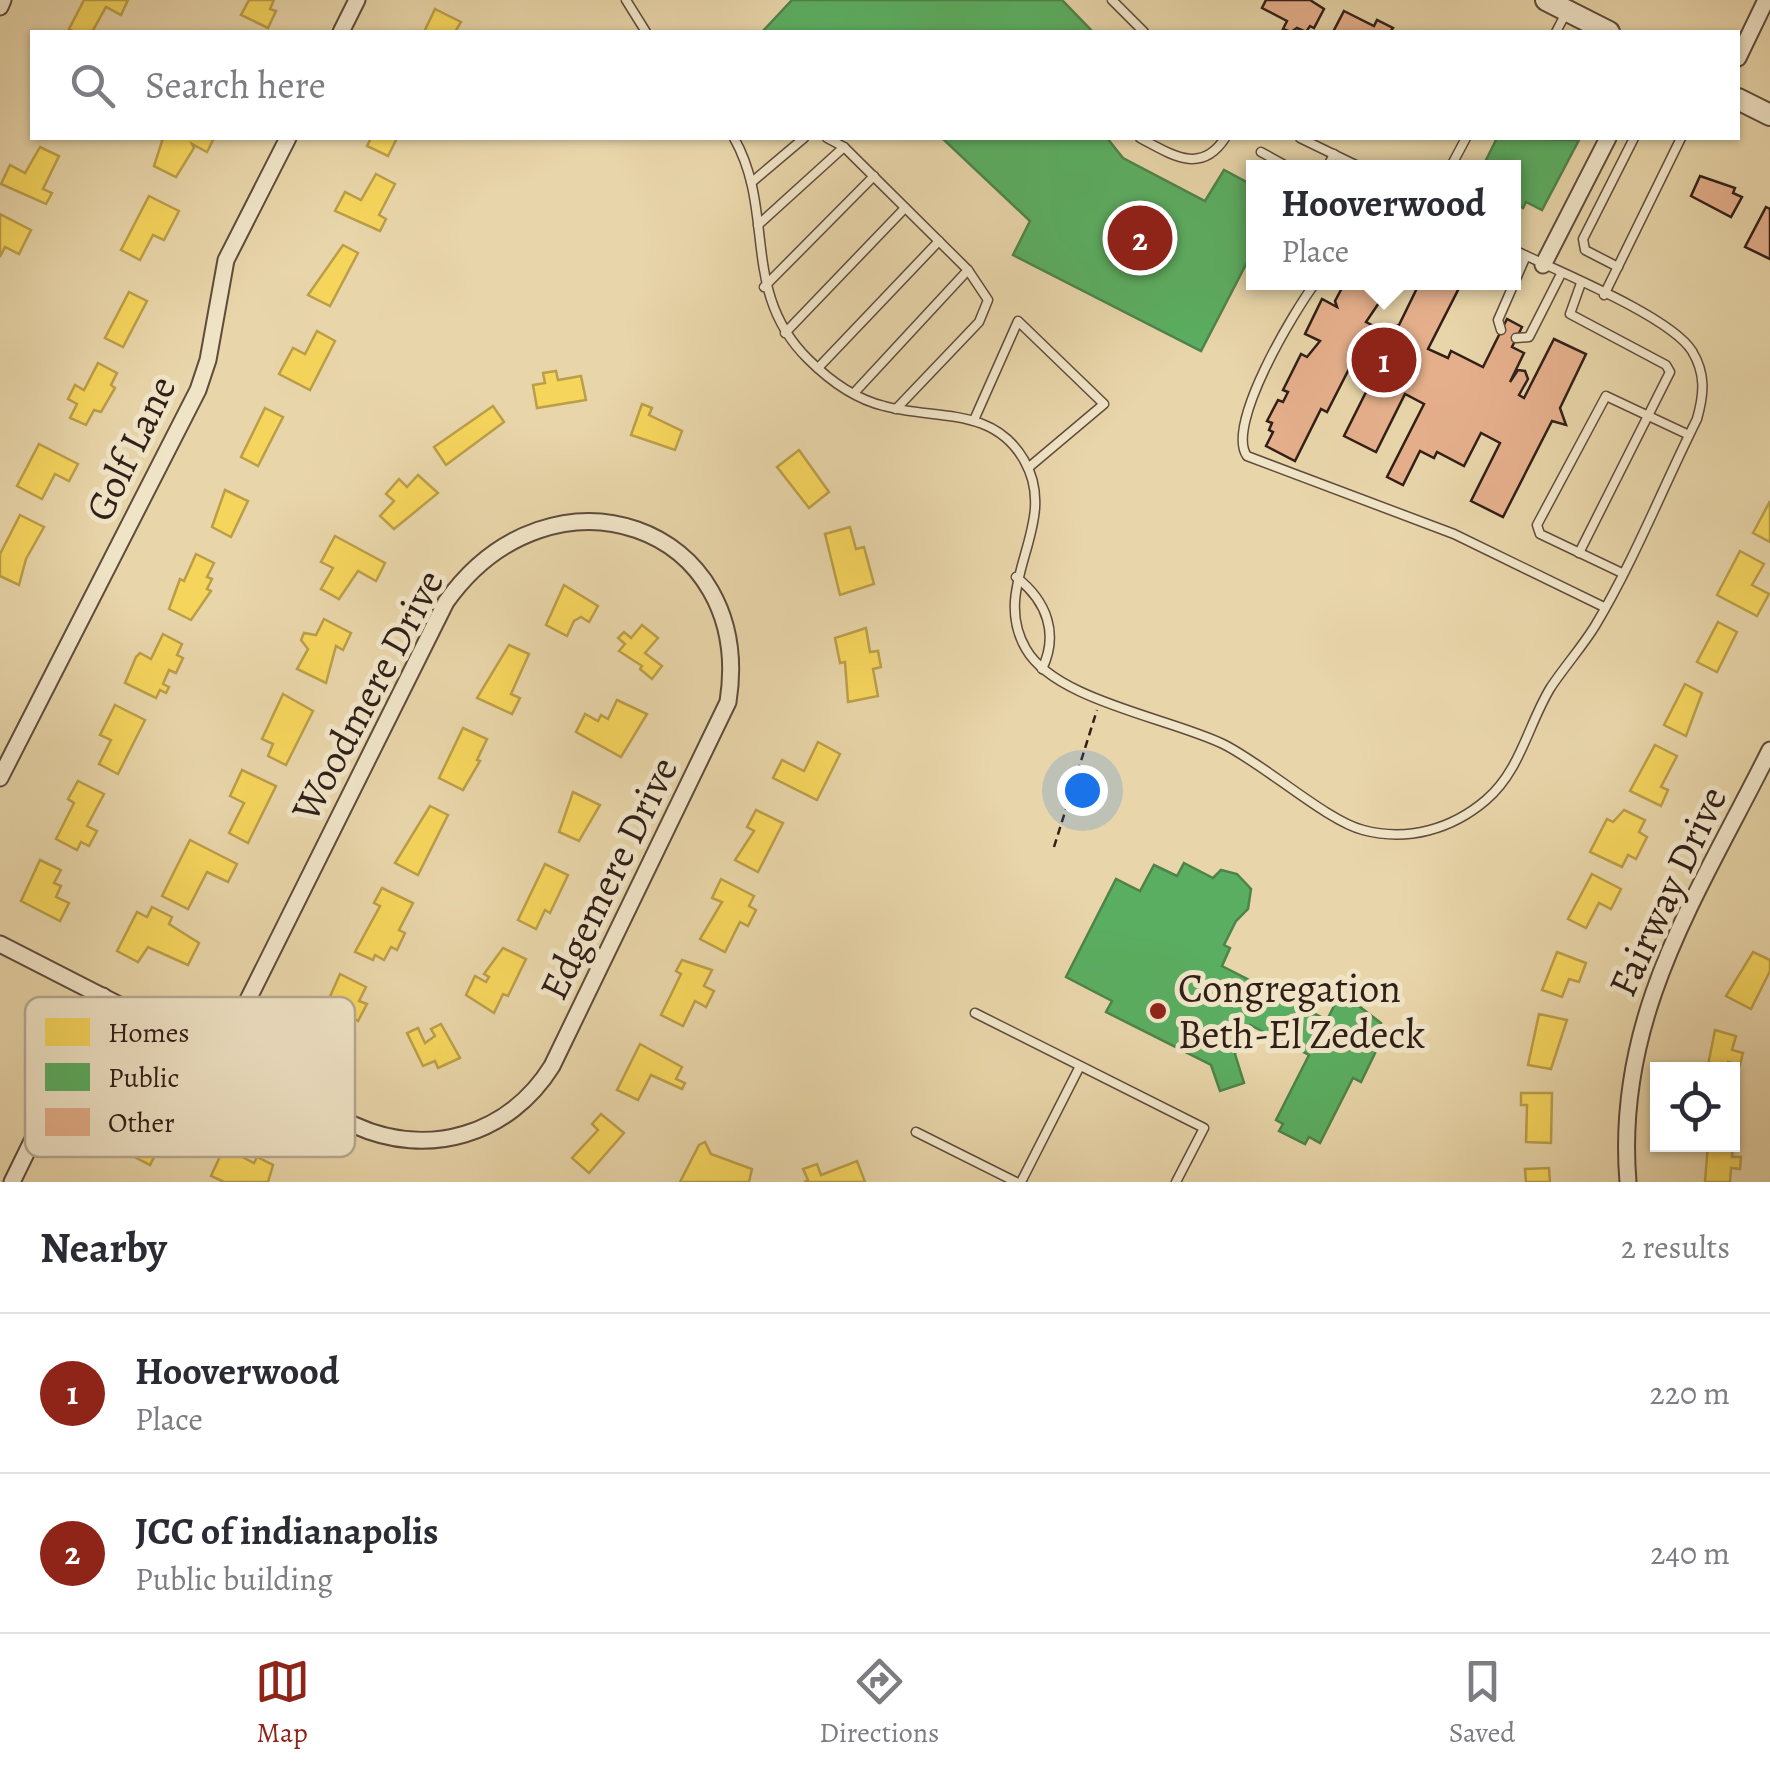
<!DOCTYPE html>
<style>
body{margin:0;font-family:Alegreya,serif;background:#f2f2f3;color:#2b2b33}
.controls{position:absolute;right:30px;bottom:30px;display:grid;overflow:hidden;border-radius:0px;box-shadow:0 2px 8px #0004}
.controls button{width:90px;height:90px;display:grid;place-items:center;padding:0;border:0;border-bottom:2px solid #e1e1e2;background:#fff;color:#2b2b33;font:50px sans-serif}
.you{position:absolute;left:1082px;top:790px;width:35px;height:35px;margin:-25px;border:8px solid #fff;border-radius:50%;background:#1a73e8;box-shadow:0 0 0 15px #1a73e833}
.badge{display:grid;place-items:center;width:65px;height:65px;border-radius:50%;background:#8f2418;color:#fff;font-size:32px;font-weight:700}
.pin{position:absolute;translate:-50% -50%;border:5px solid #fff;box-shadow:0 2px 10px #0006}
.popup{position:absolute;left:1246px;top:160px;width:275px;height:130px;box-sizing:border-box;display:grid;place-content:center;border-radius:0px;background:#fff;filter:drop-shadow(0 2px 8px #0005);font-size:32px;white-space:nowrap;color:#7c7c81}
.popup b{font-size:38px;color:#2b2b33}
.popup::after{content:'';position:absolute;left:50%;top:100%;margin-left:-20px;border:20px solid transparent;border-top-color:#fff}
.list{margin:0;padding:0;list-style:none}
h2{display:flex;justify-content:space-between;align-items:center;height:130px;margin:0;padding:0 40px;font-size:42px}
h2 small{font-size:32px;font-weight:400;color:#7c7c81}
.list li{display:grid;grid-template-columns:65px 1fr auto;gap:30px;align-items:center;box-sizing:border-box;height:160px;padding:0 40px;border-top:2px solid #e1e1e2}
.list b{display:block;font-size:38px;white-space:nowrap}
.list p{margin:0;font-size:32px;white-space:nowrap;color:#7c7c81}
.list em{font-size:32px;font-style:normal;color:#7c7c81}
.icon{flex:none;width:55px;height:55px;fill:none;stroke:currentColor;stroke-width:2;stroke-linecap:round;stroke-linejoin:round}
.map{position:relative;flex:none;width:1770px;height:1182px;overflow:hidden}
.search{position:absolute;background:#fff;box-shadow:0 2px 8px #0004;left:30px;right:30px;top:30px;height:110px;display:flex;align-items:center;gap:25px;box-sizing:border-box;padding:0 35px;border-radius:0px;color:#7c7c81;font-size:38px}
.sheet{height:450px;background:#fff}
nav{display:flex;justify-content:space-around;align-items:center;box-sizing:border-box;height:140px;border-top:2px solid #e1e1e2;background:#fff;font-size:28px;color:#7c7c81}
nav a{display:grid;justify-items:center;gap:5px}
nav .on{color:#8f2418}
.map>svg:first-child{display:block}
</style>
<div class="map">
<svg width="1770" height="1182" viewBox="0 0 1770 1182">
<rect width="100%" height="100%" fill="#e8d5a9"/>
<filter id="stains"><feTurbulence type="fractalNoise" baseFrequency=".002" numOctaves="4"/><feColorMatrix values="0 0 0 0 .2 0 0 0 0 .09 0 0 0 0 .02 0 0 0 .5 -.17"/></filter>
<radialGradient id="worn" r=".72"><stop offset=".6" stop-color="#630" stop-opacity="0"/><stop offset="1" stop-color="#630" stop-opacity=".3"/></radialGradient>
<g fill="#f6d55c" stroke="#bb9e48" stroke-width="2.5">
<path d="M84,0H128L121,15L106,7L92,32H75L69,29Z"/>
<path d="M249,0H274L270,9L276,11L268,28L241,15Z"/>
<path d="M435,9L461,22L455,32H424Z"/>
<path d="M163,138H214L207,152L192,144L194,148L176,177L154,166Z"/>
<path d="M371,138H397L388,156L367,146Z"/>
<path d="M40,147L59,156L43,189L52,193L46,204L1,184L10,165L25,173Z"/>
<path d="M376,174L395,184L379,215L386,219L380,231L335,211L345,192L361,200Z"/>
<path d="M149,196L179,211L164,240L153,235L140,260L121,250Z"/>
<path d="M0,214L31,230L19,254L5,247L0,257Z"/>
<path d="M343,245L358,253L330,306L308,295Z"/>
<path d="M129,292L147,301L123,347L105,338Z"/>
<path d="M317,331L335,341L310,390L279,374L293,348L305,354Z"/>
<path d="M98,363L117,373L111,385L115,388L101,412L94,410L86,425L70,418L77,404L68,399L75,385L84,390Z"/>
<path d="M556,371L558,380L581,376L586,400L537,408L533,385L545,383L543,373Z"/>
<path d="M642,404L652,408L649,415L682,431L675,450L631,435Z"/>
<path d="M493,406L504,422L446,465L434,447Z"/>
<path d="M265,408L283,417L258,466L241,457Z"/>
<path d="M39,444L78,464L69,481L55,474L42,499L17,486Z"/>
<path d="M799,450L829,492L809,508L777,467Z"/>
<path d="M418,475L438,493L394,529L380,516L394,501L386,494L399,479L407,487Z"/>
<path d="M225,490L248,501L231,537L212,527Z"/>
<path d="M1770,501V542L1753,533Z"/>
<path d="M20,515L44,527L26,559L19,585L0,576V554Z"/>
<path d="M850,527L856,549L864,547L874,584L840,595L825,534Z"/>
<path d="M335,536L385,563L376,581L358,571L339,599L321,589L333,568L321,562Z"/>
<path d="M1740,551L1764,564L1752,585L1769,594L1757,616L1717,595Z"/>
<path d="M196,554L214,563L207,577L212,579L207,589L211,591L191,620L169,609L180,579L184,581Z"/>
<path d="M564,585L598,606L589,622L581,617L574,621L567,636L546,625Z"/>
<path d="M324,619L351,633L343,650L336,646L326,683L297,669L308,649L301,640L304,633L316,635Z"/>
<path d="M1718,622L1737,632L1717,672L1697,662Z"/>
<path d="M642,625L658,638L645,653L662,666L652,679L640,669L642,666L619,651L625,644L618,638L624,632L631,638Z"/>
<path d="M866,628L870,652L878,651L881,667L873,669L878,696L848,702L845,662L840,663L835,638Z"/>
<path d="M163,634L182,644L177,655L183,658L176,673L169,670L163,684L169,687L166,693L160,690L156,698L125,683L136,657L140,653L151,659Z"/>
<path d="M509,645L529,654L511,694L520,698L512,714L477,698Z"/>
<path d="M1685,684L1702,693L1686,736L1664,725Z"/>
<path d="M283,694L313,711L286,765L268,756L273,744L262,739Z"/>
<path d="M617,700L647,714L621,757L576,732L585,714L598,721L601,715L608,719Z"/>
<path d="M115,705L145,720L118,774L99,764L111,740L100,735Z"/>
<path d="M463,728L487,739L477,760L480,761L463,790L439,778Z"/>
<path d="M818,742L840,754L817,800L773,778L782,760L804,771Z"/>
<path d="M1655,745L1677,756L1661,787L1668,790L1661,806L1630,791Z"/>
<path d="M242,770L276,786L248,843L229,833L244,803L230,796Z"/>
<path d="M78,781L104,794L87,826L97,831L89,846L81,842L77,850L56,839L74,803L68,799Z"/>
<path d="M573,792L600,805L579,841L559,832Z"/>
<path d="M430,806L448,815L418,875L395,863Z"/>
<path d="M756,810L783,823L758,872L735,860L754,831L747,827Z"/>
<path d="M1624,810L1645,820L1639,832L1647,837L1636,859L1628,855L1622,867L1590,852L1607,819L1613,822Z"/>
<path d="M190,840L237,864L228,882L207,872L188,909L162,896Z"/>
<path d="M40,860L61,870L54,883L61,886L56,897L69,903L60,921L21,901Z"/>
<path d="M545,864L568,875L550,913L545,910L536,929L518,920Z"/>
<path d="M1592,874L1621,889L1611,909L1599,903L1586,928L1568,919Z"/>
<path d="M721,879L754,896L749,906L756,910L748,926L740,922L725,952L700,939L722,902L712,898Z"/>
<path d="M382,888L413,903L399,930L405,933L397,950L391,947L384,960L375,955L373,960L355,952L380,906L374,903Z"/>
<path d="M152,907L172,917L169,924L199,943L188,965L148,947L138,962L117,951L137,912L147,917Z"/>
<path d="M503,948L526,959L508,996L503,994L494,1013L466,995L475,976L486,982L489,977L484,974Z"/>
<path d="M1557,952L1586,963L1579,982L1569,979L1562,997L1542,990Z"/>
<path d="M1753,952L1770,960V971L1751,1009L1726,996Z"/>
<path d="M682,960L712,970L704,986L714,991L706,1007L695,1001L683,1026L661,1015L681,974L676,971Z"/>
<path d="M340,974L366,987L359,1001L367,1004L358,1021L351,1017L339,1041L316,1028Z"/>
<path d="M1539,1014L1567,1020L1551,1069L1528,1065Z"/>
<path d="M441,1024L460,1058L438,1068L435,1061L423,1066L407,1033L418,1028L425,1043L435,1036L431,1029Z"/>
<path d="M1715,1030L1736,1036L1732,1050L1743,1053L1740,1065L1728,1062L1726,1070H1707Z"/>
<path d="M640,1044L682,1067L676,1079L685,1083L682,1089L651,1075L638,1100L617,1090Z"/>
<path d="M1521,1093H1552L1551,1143L1526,1142L1527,1105H1521Z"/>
<path d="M152,1100L178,1113L169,1129L176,1132L168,1146L162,1142L150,1165L127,1153Z"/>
<path d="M601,1114L624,1133L589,1173L572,1158L598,1130L592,1124Z"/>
<path d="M1732,1133H1733L1732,1157H1741L1740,1169L1731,1168L1730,1182H1705L1708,1144H1732Z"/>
<path d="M228,1139L237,1144L233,1152L254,1163L257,1157L273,1165L268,1182H224L211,1176Z"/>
<path d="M705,1142L711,1154L752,1169L749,1182H680L699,1145Z"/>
<path d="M857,1161L865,1182H804L808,1180L803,1169L817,1164L821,1175Z"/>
<path d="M1549,1168L1550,1182H1526L1525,1169Z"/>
</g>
<g fill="#5aae61" stroke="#4e834b" stroke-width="2.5">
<path d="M792,0H1062L1093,32H762Z"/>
<path d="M942,138H1107L1123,158L1205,201L1224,170L1254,186V249L1201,351L1013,255L1030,221Z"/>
<path d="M1497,138L1579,140L1542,210L1526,202L1523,208L1514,203V168H1482Z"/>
<path d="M1184,863L1213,878L1221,870L1237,874L1251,889L1248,909L1236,921L1224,945L1230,948L1222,966L1327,1020L1337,1000L1356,1004L1381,1023L1373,1038L1379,1045L1361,1082L1353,1078L1320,1143L1309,1137L1305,1144L1279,1131L1283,1124L1276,1120L1309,1055L1250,1025L1235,1054L1244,1083L1220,1091L1211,1065L1106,1012L1112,1001L1066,977L1116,879L1140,891L1154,865L1177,876Z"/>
</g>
<g fill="#e5af8b" stroke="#311f18" stroke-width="2.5">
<path d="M1266,0H1310L1324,9L1314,28L1310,26L1306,32L1297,28L1291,32L1283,29L1287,21L1262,8Z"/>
<path d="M1344,11L1374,26L1377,20L1393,28L1390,32H1333Z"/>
<path d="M1700,176L1735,188L1733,193L1742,197L1731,217L1691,196Z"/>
<path d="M1766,207L1770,209V259L1745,247Z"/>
<path d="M1393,282L1366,322L1382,330L1399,325L1420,282H1448L1458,290L1428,349L1448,358L1451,351L1483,367L1507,319L1522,327L1512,347L1524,353L1510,382L1518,370L1525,371L1528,379L1519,395L1524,398L1554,339L1586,354L1560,408L1566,425L1552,421L1503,517L1471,501L1500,443L1481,433L1464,466L1437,452L1434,458L1420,451L1403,485L1387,477L1424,404L1405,394L1376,452L1344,436L1378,368L1363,361L1358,371L1350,367L1327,412L1321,409L1295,461L1266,446L1273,432L1269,430L1272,423L1267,421L1278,400L1283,402L1288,392L1283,390L1301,354L1307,357L1320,341L1305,334L1322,299L1337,307L1335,301L1343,286L1339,282Z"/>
</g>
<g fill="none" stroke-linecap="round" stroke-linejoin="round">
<defs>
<g id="service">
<path d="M626,0L646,32"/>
<path d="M1112,0L1144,32"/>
<path d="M1556,32L1567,11"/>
<path d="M734,138C776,212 740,292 808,359C829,380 855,399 884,406C935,420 993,406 1024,460C1062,525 988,584 1026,649C1055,700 1169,718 1223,744C1264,764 1327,821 1363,830C1408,842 1452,829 1486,800C1521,770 1528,724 1551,687C1565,666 1582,647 1595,626C1634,561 1663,487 1697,419C1704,394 1706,374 1692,351C1670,316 1555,270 1514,250"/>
<path d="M827,138L844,147L968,270L988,300L979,322L896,409"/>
<path d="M1140,138C1172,155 1201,175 1225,138"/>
<path d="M1300,138L1362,168"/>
<path d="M1261,152L1290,168"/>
<path d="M1327,168L1334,154"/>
<path d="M1450,168L1466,138"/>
<path d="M752,182L804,138"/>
<path d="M758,225L844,147"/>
<path d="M1618,267L1585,250L1583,239L1634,138"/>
<path d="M1316,282C1294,311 1225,426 1247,456L1454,534L1604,607"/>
<path d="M764,287L874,176"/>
<path d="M1604,295L1681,138"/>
<path d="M1501,330L1498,320L1526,256"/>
<path d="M785,333L905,208"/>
<path d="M1516,338L1529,337L1561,274"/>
<path d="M818,368L939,241"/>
<path d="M854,393L968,270"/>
<path d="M974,420L1018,321L1104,404L1028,468"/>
<path d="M1579,553L1670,372L1666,365L1570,314L1581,283"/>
<path d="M1622,573L1540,534L1537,525L1606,396L1689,435"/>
<path d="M1016,577C1047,601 1059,634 1042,669"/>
<path d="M975,1013L1204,1128L1176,1182"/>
<path d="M916,1132L1016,1182"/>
<path d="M1021,1182L1080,1066"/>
</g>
<g id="minor">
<path d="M0,7L3,0"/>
<path d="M341,32L357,0"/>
<path d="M1738,58L1766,0"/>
<path d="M1543,265L1608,138"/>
<path d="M0,778L198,390L208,360L226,260L288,138"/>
<path d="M0,944C118,1004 236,1064 354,1125C428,1159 509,1135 552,1066L728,702C756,524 551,454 446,602L220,1056"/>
<path d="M12,1182L103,996"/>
<path d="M1628,1182C1614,1016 1699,893 1770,750"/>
</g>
<g id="tertiary">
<path d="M1546,0L1609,32"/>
<path d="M1738,99L1770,115"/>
</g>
</defs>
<use href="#service" stroke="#5f4c3c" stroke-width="11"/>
<use href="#minor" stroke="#5f4c3c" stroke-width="19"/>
<use href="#tertiary" stroke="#5f4c3c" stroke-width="24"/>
<path stroke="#311f18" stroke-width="2.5" stroke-dasharray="8 5" stroke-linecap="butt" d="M1054,847L1097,710"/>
<use href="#service" stroke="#f0e4c7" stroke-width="8"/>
<use href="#minor" stroke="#f0e4c7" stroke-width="15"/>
<use href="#tertiary" stroke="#f0e4c7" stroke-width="20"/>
</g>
<circle fill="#8f2418" stroke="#f0e4c7" stroke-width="4" cx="1158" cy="1011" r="10"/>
<g text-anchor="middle" stroke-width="10" stroke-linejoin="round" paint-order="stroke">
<g font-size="40" fill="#311f18" stroke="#f0e4c7">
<text transform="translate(130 448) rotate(-64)" y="14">Golf Lane</text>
<text transform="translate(367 695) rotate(-62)" y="14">Woodmere Drive</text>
<text transform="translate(608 878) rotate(-64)" y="14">Edgemere Drive</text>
<text transform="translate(1667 891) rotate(-65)" y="14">Fairway Drive</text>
</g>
<g font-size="40" fill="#311f18" stroke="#f0e4c7" text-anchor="start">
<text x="1178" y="1002">Congregation<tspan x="1178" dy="46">Beth-El Zedeck</tspan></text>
</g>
</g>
<rect x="25" y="997" width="330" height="160" rx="15" fill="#f0e4c7" stroke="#b7a992" stroke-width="2.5"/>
<rect x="45" y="1018" width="45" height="28" fill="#f6d55c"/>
<rect x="45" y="1063" width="45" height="28" fill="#5aae61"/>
<rect x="45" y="1108" width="45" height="28" fill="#e5af8b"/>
<g font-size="28" fill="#311f18">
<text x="108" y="1042">Homes</text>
<text x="108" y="1087">Public</text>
<text x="108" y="1132">Other</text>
</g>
<rect width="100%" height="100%" filter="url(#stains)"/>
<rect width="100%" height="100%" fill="url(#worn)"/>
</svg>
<div class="controls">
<button><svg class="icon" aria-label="locate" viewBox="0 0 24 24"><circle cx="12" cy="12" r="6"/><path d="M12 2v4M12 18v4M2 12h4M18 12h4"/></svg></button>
</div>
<div class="you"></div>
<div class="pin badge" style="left:1384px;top:360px">1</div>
<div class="popup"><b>Hooverwood</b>Place</div>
<div class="pin badge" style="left:1140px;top:238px">2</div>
<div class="search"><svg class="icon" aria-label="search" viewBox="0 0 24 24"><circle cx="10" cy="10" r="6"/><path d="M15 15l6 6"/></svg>Search here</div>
</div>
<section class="sheet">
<h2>Nearby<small>2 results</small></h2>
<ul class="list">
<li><span class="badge">1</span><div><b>Hooverwood</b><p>Place</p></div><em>220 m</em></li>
<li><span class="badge">2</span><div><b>JCC of indianapolis</b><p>Public building</p></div><em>240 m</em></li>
</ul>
</section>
<nav>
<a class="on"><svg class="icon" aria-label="map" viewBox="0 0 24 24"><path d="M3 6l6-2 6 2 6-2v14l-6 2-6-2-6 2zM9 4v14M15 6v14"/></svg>Map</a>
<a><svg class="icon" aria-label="directions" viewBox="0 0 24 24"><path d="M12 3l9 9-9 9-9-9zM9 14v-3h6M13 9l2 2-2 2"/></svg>Directions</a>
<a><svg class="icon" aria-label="saved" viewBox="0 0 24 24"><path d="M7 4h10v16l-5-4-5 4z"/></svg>Saved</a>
</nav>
